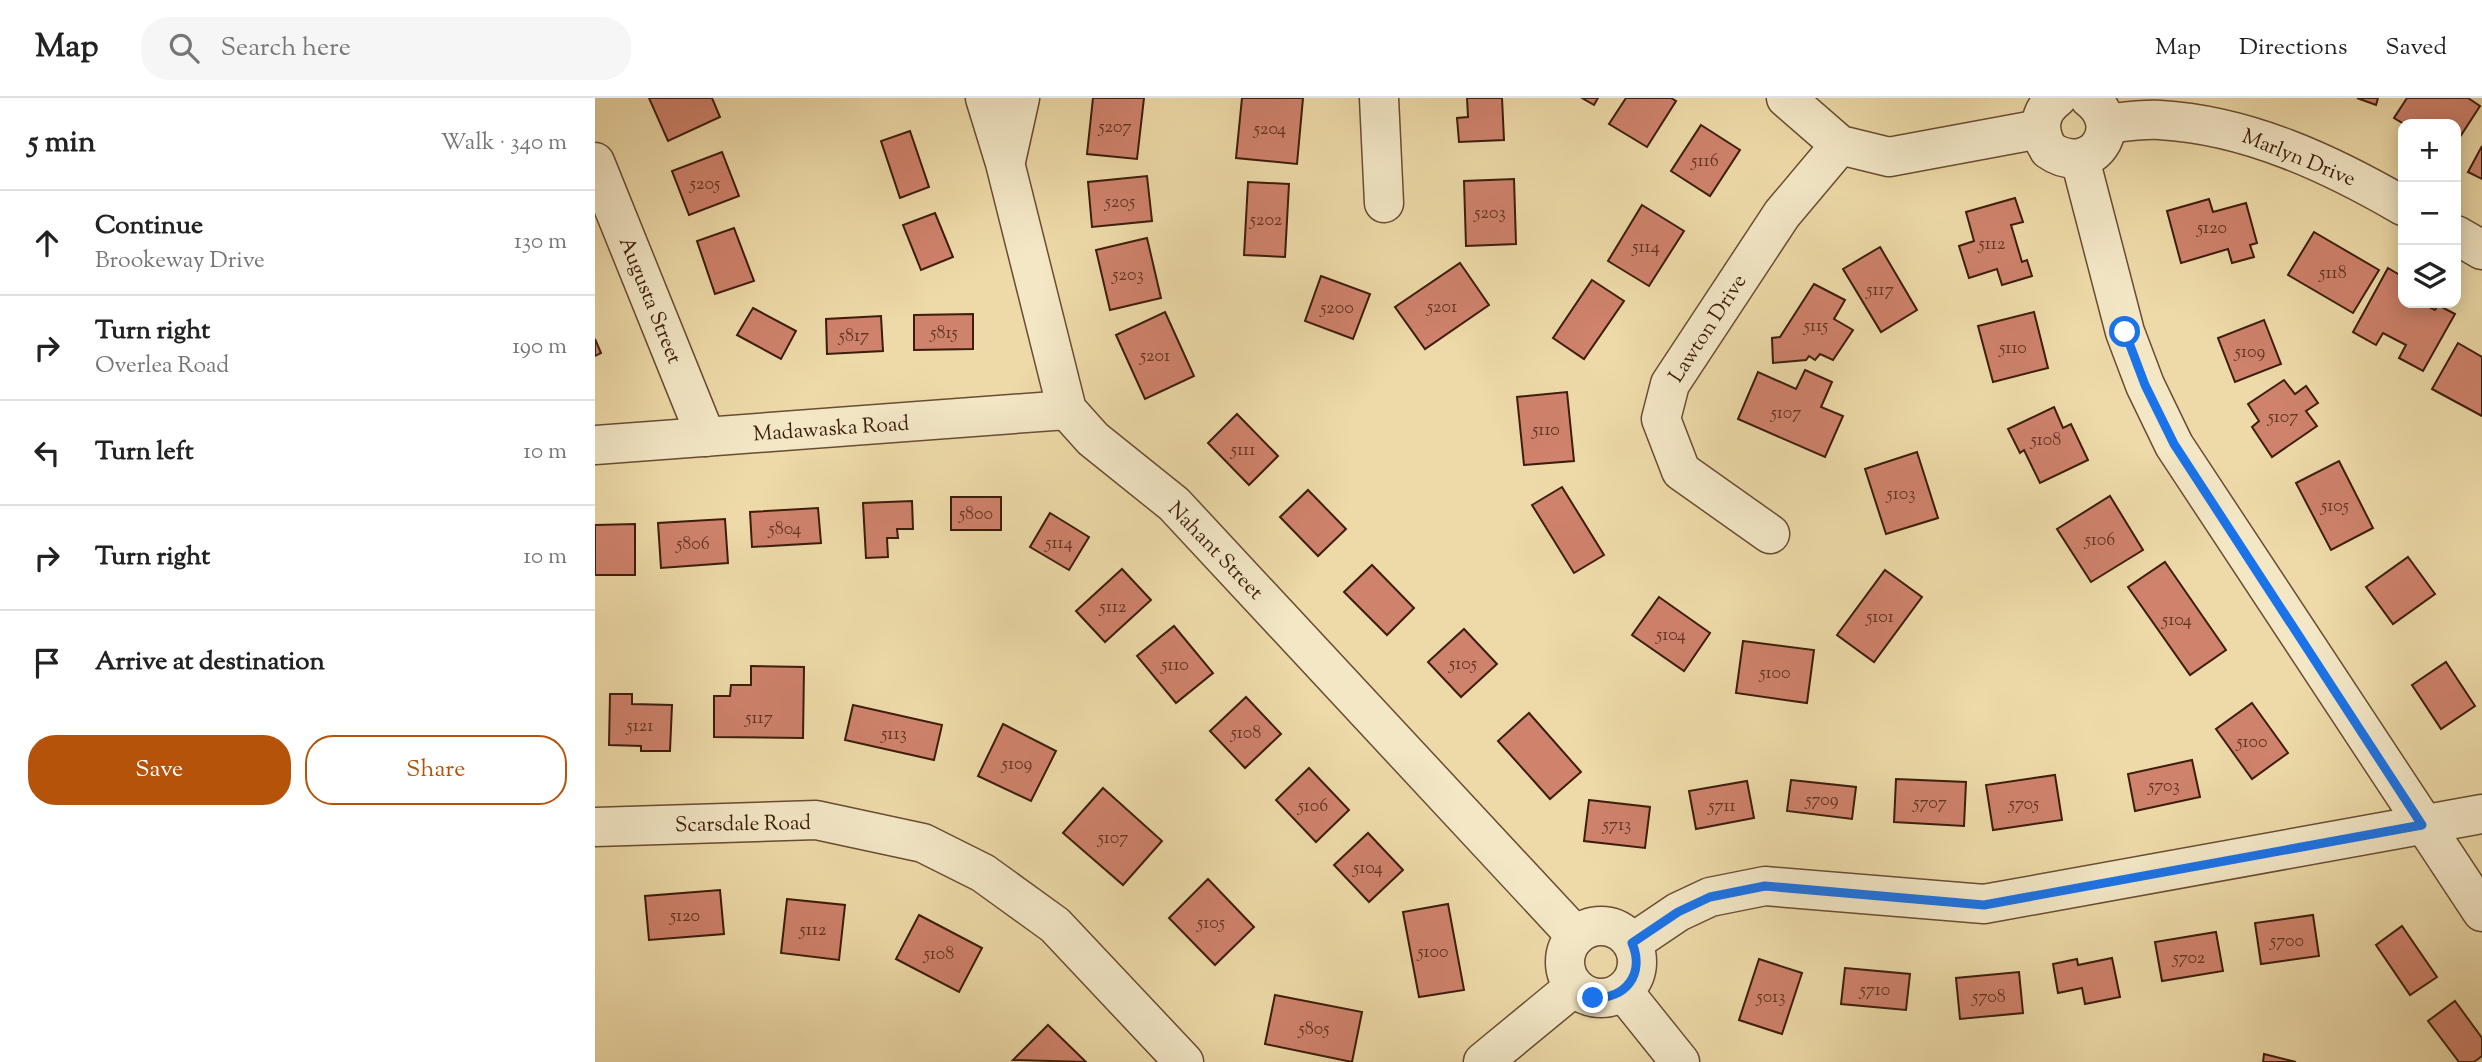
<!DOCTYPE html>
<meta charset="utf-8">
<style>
body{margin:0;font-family:"Sorts Mill Goudy",serif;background:#f6f6f6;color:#222}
.controls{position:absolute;right:21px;top:21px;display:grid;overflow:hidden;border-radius:14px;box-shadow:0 4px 18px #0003}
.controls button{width:63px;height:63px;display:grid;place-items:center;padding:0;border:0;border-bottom:2px solid #e0e0e0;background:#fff;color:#222;font:35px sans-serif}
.stop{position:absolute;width:21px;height:21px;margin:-16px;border:5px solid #1a73e8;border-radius:50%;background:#fff}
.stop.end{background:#1a73e8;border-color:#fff;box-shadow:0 2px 7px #0008}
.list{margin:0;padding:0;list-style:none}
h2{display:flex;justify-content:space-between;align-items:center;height:91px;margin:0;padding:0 28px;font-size:30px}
h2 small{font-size:23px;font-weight:400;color:#767676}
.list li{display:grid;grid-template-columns:46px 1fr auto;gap:21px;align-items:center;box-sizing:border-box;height:105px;padding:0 28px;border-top:2px solid #e0e0e0}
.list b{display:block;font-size:26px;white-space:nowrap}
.list p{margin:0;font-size:23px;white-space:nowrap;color:#767676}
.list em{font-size:23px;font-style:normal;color:#767676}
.actions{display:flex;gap:14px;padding:21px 28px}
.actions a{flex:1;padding:16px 0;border:2px solid #b45309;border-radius:28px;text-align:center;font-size:24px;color:#b45309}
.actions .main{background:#b45309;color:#fff}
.icon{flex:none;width:38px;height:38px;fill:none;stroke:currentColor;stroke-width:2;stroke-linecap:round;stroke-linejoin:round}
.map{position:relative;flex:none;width:1887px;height:964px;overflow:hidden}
header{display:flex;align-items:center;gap:42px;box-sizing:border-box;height:98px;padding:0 35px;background:#fff;border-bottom:2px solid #e0e0e0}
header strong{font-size:33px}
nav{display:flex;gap:38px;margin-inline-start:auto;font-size:24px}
.search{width:490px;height:63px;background:#f6f6f6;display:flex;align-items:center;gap:18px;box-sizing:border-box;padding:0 24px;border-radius:28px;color:#767676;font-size:26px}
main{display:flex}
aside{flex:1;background:#fff}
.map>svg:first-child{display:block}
</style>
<header>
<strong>Map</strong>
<div class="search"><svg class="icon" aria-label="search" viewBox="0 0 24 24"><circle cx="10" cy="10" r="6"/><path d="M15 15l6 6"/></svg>Search here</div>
<nav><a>Map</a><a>Directions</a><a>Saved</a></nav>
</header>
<main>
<aside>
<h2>5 min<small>Walk · 340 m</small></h2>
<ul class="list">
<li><svg class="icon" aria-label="ahead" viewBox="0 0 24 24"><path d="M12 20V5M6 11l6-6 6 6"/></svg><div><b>Continue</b><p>Brookeway Drive</p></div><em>130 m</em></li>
<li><svg class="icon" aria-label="right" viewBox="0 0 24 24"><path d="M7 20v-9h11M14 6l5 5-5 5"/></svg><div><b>Turn right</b><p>Overlea Road</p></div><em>190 m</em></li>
<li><svg class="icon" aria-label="left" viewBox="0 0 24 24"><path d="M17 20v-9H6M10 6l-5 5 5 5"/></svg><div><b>Turn left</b></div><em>10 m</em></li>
<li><svg class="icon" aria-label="right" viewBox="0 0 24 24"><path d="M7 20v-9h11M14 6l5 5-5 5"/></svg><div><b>Turn right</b></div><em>10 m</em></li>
<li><svg class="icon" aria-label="arrive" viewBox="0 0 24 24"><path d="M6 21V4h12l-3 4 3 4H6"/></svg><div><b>Arrive at destination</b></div></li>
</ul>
<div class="actions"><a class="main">Save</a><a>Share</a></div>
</aside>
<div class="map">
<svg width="1887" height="964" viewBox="0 0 1887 964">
<rect width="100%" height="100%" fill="#eddaa8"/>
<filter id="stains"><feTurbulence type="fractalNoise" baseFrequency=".00286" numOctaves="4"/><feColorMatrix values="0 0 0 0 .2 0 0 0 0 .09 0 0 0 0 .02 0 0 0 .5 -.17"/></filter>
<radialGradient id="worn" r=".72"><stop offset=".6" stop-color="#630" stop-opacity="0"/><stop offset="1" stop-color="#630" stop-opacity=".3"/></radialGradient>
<g fill="#cf826c" stroke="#3d1d0b" stroke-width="2">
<path d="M54,0H117L125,19L73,43Z"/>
<path d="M498,0H549L542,61L492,56Z"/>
<path d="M647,0H708L702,66L641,60Z"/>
<path d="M872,0H907L909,42L864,44L862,20L873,19Z"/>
<path d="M987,0H1003L999,7Z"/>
<path d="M1031,0H1076L1081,3L1052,49L1014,26Z"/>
<path d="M1762,0H1783L1781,7Z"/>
<path d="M1812,0H1873L1885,8L1861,45V26H1809L1799,20Z"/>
<path d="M1106,27L1145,52L1115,98L1076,73Z"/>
<path d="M315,33L334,89L305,100L286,43Z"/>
<path d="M1887,48V81L1873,74Z"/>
<path d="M127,54L144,98L94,117L77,73Z"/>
<path d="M552,78L557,123L497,129L493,84Z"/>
<path d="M919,81L921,146L871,148L869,83Z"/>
<path d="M653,84L694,86L690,159L649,157Z"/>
<path d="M1420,100L1428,124L1416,127L1427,164L1432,162L1437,178L1407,187L1402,171L1374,180L1364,148L1379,143L1371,114Z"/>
<path d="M1614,101L1618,114L1651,105L1662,145L1655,147L1659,159L1637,165L1633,151L1586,165L1572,113Z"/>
<path d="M1047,107L1089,133L1054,188L1013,163Z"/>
<path d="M340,115L358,159L326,172L308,127Z"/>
<path d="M139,130L159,183L120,196L102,143Z"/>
<path d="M1719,134L1784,172L1758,215L1693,177Z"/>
<path d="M552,140L566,200L515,212L501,152Z"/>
<path d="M1285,149L1322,212L1286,234L1248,171Z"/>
<path d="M865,165L894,207L830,251L800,209Z"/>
<path d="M1793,170L1808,179V205H1826L1840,212L1843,207L1860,216L1828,273L1804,260L1811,247L1788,235L1781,247L1758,234Z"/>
<path d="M726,178L775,196L758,241L710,223Z"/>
<path d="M997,182L1029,203L989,261L958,240Z"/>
<path d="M1219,186L1250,202L1239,221L1258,232L1238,262L1225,256L1220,262L1214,258L1211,262L1178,265L1177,240L1185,239Z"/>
<path d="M158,210L201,233L186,261L142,237Z"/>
<path d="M570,214L599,278L550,301L521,237Z"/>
<path d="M1439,214L1453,270L1398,284L1383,228Z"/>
<path d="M378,216V251L319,252V217Z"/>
<path d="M286,218L288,253L232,256L231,221Z"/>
<path d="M1669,222L1686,266L1640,284L1623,240Z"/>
<path d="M0,241L6,255L0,258Z"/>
<path d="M1863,245L1887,259V318L1837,291Z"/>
<path d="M1210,272L1237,284L1226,309L1248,318L1230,359L1143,321L1163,274L1201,291Z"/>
<path d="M1689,282L1700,296L1711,288L1723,305L1711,313L1722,328L1677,359L1657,329L1664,323L1653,306Z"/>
<path d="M972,294L979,363L929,367L922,299Z"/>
<path d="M1459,309L1468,330L1476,326L1493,362L1445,385L1429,352L1425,355L1413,331Z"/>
<path d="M642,316L683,358L654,387L613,345Z"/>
<path d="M1322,354L1343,420L1291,436L1270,371Z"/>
<path d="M1744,363L1778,430L1736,452L1701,385Z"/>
<path d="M967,389L1009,457L979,475L937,407Z"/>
<path d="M713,392L751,431L723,458L685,419Z"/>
<path d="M1515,398L1548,452L1496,484L1462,431Z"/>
<rect x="356" y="399" width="50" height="33"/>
<path d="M317,403L318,431H302L303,440H292L293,459L271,460L268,405Z"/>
<path d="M223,410L226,445L157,449L155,414Z"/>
<path d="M455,415L494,439L474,472L435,449Z"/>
<path d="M130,421L133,465L66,470L63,425Z"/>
<path d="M40,426V477H0V427Z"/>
<path d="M1813,459L1840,496L1798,526L1771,489Z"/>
<path d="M1570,464L1631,552L1595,577L1533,489Z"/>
<path d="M777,467L819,510L792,537L749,494Z"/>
<path d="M527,471L556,502L510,544L481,513Z"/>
<path d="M1290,472L1327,499L1279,564L1242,537Z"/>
<path d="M1064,499L1115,535L1089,573L1037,537Z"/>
<path d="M579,528L618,575L581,605L542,558Z"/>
<path d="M869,531L902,566L866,599L833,564Z"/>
<path d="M1148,543L1219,552L1212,605L1141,595Z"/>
<path d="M1851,564L1880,608L1846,631L1817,587Z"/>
<path d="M156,568L209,569L208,640L119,639V598H135L136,587H156Z"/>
<path d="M15,596H37V606L77,607L75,653H46V648L14,647Z"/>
<path d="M651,599L686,636L650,670L615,633Z"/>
<path d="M1657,605L1693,655L1657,681L1621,631Z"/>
<path d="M258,607L347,627L339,662L250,642Z"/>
<path d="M934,615L986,674L955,701L903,643Z"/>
<path d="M408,626L461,653L436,703L383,678Z"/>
<path d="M1597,662L1605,699L1540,713L1533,676Z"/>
<path d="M714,670L754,712L721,744L681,702Z"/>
<path d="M1460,677L1467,722L1398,732L1391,687Z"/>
<path d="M1301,681L1371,684L1369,728L1299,724Z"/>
<path d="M1196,682L1261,689L1257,721L1192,713Z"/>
<path d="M1152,683L1159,720L1101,731L1094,693Z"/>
<path d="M508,690L567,743L528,787L468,735Z"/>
<path d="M994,702L1055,709L1050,750L989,743Z"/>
<path d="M773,735L808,772L774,804L739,767Z"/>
<path d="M613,781L659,829L620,867L574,820Z"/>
<path d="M125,792L129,836L54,842L50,798Z"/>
<path d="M192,801L250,807L244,862L186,855Z"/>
<path d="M853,806L869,892L824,899L808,814Z"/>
<path d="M324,817L387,850L364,894L301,861Z"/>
<path d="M1718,817L1724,858L1666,866L1660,825Z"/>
<path d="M1807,828L1842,879L1815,897L1781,847Z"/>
<path d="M1621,834L1628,873L1567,883L1560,844Z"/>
<path d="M1517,860L1525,899L1490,906L1487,890L1463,895L1458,866L1482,861L1483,867Z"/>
<path d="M1164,861L1207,875L1187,936L1144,922Z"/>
<path d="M1250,870L1315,876L1311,912L1246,906Z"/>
<path d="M1424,874L1428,915L1365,921L1361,880Z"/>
<path d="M680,897L767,914L757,964L670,946Z"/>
<path d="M1860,903L1887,940V958L1879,964H1864L1833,923Z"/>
<path d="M453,927L491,964L418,962Z"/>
<path d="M1669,956L1701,964H1668Z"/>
</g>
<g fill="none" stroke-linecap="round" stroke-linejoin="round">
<defs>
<g id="minor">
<path d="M390,0L410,65L472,312L498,341L579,406L981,838"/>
<path d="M784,0L789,105"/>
<path d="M1191,0L1245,47L1294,59L1445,31"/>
<path d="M1462,0C1443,14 1442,33 1454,52C1496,81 1533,29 1494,0"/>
<path d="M1511,26C1528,24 1547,21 1565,22C1652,27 1734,65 1808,108"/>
<path d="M1485,61L1530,234L1550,287L1579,347L1887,814"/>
<path d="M411,63L425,0"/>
<path d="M0,64L111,339"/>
<path d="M1861,137L1887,152"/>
<path d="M0,347L472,312"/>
<path d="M1175,436L1086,373L1066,321L1075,286L1187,116L1245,47"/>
<path d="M0,729L221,722L328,745L388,775L460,827L589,964"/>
<circle cx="1006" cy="864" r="36"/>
<path d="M1037,845L1083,814L1115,799L1170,788L1389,806L1887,716"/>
<path d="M1028,893L1085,964"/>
<path d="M888,964L979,889"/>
</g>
</defs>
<use href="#minor" stroke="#694c32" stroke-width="41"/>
<use href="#minor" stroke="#f3e7c6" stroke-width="38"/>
</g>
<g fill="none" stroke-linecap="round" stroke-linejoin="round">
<path stroke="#1a73e8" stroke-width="9" d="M998,900C1031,901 1050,876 1037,845L1083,814L1115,799L1170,788L1389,807L1827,727L1579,346L1550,287L1530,234"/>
</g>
<g text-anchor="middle" stroke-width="5" stroke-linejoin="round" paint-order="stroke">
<g font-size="18" fill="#623623">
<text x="520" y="34">5207</text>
<text x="675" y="36">5204</text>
<text x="1110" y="68">5116</text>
<text x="110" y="91">5205</text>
<text x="525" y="109">5205</text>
<text x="895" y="120">5203</text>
<text x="671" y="127">5202</text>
<text x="1617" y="135">5120</text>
<text x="1397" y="151">5112</text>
<text x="1051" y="154">5114</text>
<text x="1738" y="180">5118</text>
<text x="533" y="182">5203</text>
<text x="1285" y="197">5117</text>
<text x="847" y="214">5201</text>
<text x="742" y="215">5200</text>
<text x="1221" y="233">5115</text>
<text x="349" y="240">5815</text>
<text x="259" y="243">5817</text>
<text x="1418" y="255">5110</text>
<text x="1655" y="259">5109</text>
<text x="560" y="263">5201</text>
<text x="1191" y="320">5107</text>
<text x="1688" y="324">5107</text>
<text x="951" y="337">5110</text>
<text x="1451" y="347">5108</text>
<text x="648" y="357">5111</text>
<text x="1306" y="401">5103</text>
<text x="1740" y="413">5105</text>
<text x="381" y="421">5800</text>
<text x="190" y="436">5804</text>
<text x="1505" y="447">5106</text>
<text x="464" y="450">5114</text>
<text x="98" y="451">5806</text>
<text x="518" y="514">5112</text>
<text x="1285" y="524">5101</text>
<text x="1582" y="527">5104</text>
<text x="1076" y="542">5104</text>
<text x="868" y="571">5105</text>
<text x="580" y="572">5110</text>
<text x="1180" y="580">5100</text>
<text x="164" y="625">5117</text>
<text x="45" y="633">5121</text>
<text x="651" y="640">5108</text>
<text x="299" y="641">5113</text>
<text x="1657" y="649">5100</text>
<text x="422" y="671">5109</text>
<text x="1569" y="693">5703</text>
<text x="1227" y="707">5709</text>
<text x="1335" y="710">5707</text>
<text x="1429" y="711">5705</text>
<text x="718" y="713">5106</text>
<text x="1127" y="713">5711</text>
<text x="1022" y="732">5713</text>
<text x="518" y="745">5107</text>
<text x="773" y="775">5104</text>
<text x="90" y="823">5120</text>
<text x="616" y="830">5105</text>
<text x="218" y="837">5112</text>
<text x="1692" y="848">5700</text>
<text x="838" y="859">5100</text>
<text x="344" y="861">5108</text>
<text x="1594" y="865">5702</text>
<text x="1280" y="897">5710</text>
<text x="1176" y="904">5013</text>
<text x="1394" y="904">5708</text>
<text x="719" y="936">5805</text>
</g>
<g font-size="21" fill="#3d1d0b" stroke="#f3e7c6">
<text transform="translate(1704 59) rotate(22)" y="7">Marlyn Drive</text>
<text transform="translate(56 202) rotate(68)" y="7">Augusta Street</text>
<text transform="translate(1112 230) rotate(-57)" y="7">Lawton Drive</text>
<text transform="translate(236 330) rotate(-4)" y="7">Madawaska Road</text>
<text transform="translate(621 452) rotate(46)" y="7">Nahant Street</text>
<text transform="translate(148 725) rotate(-1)" y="7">Scarsdale Road</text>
</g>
</g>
<rect width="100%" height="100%" filter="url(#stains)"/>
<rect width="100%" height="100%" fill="url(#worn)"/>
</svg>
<div class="controls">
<button>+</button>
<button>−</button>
<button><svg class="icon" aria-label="layers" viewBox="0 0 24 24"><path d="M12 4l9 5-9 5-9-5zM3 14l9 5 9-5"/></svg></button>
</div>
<div class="stop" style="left:1530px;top:234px"></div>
<div class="stop end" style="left:998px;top:900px"></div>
</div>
</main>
